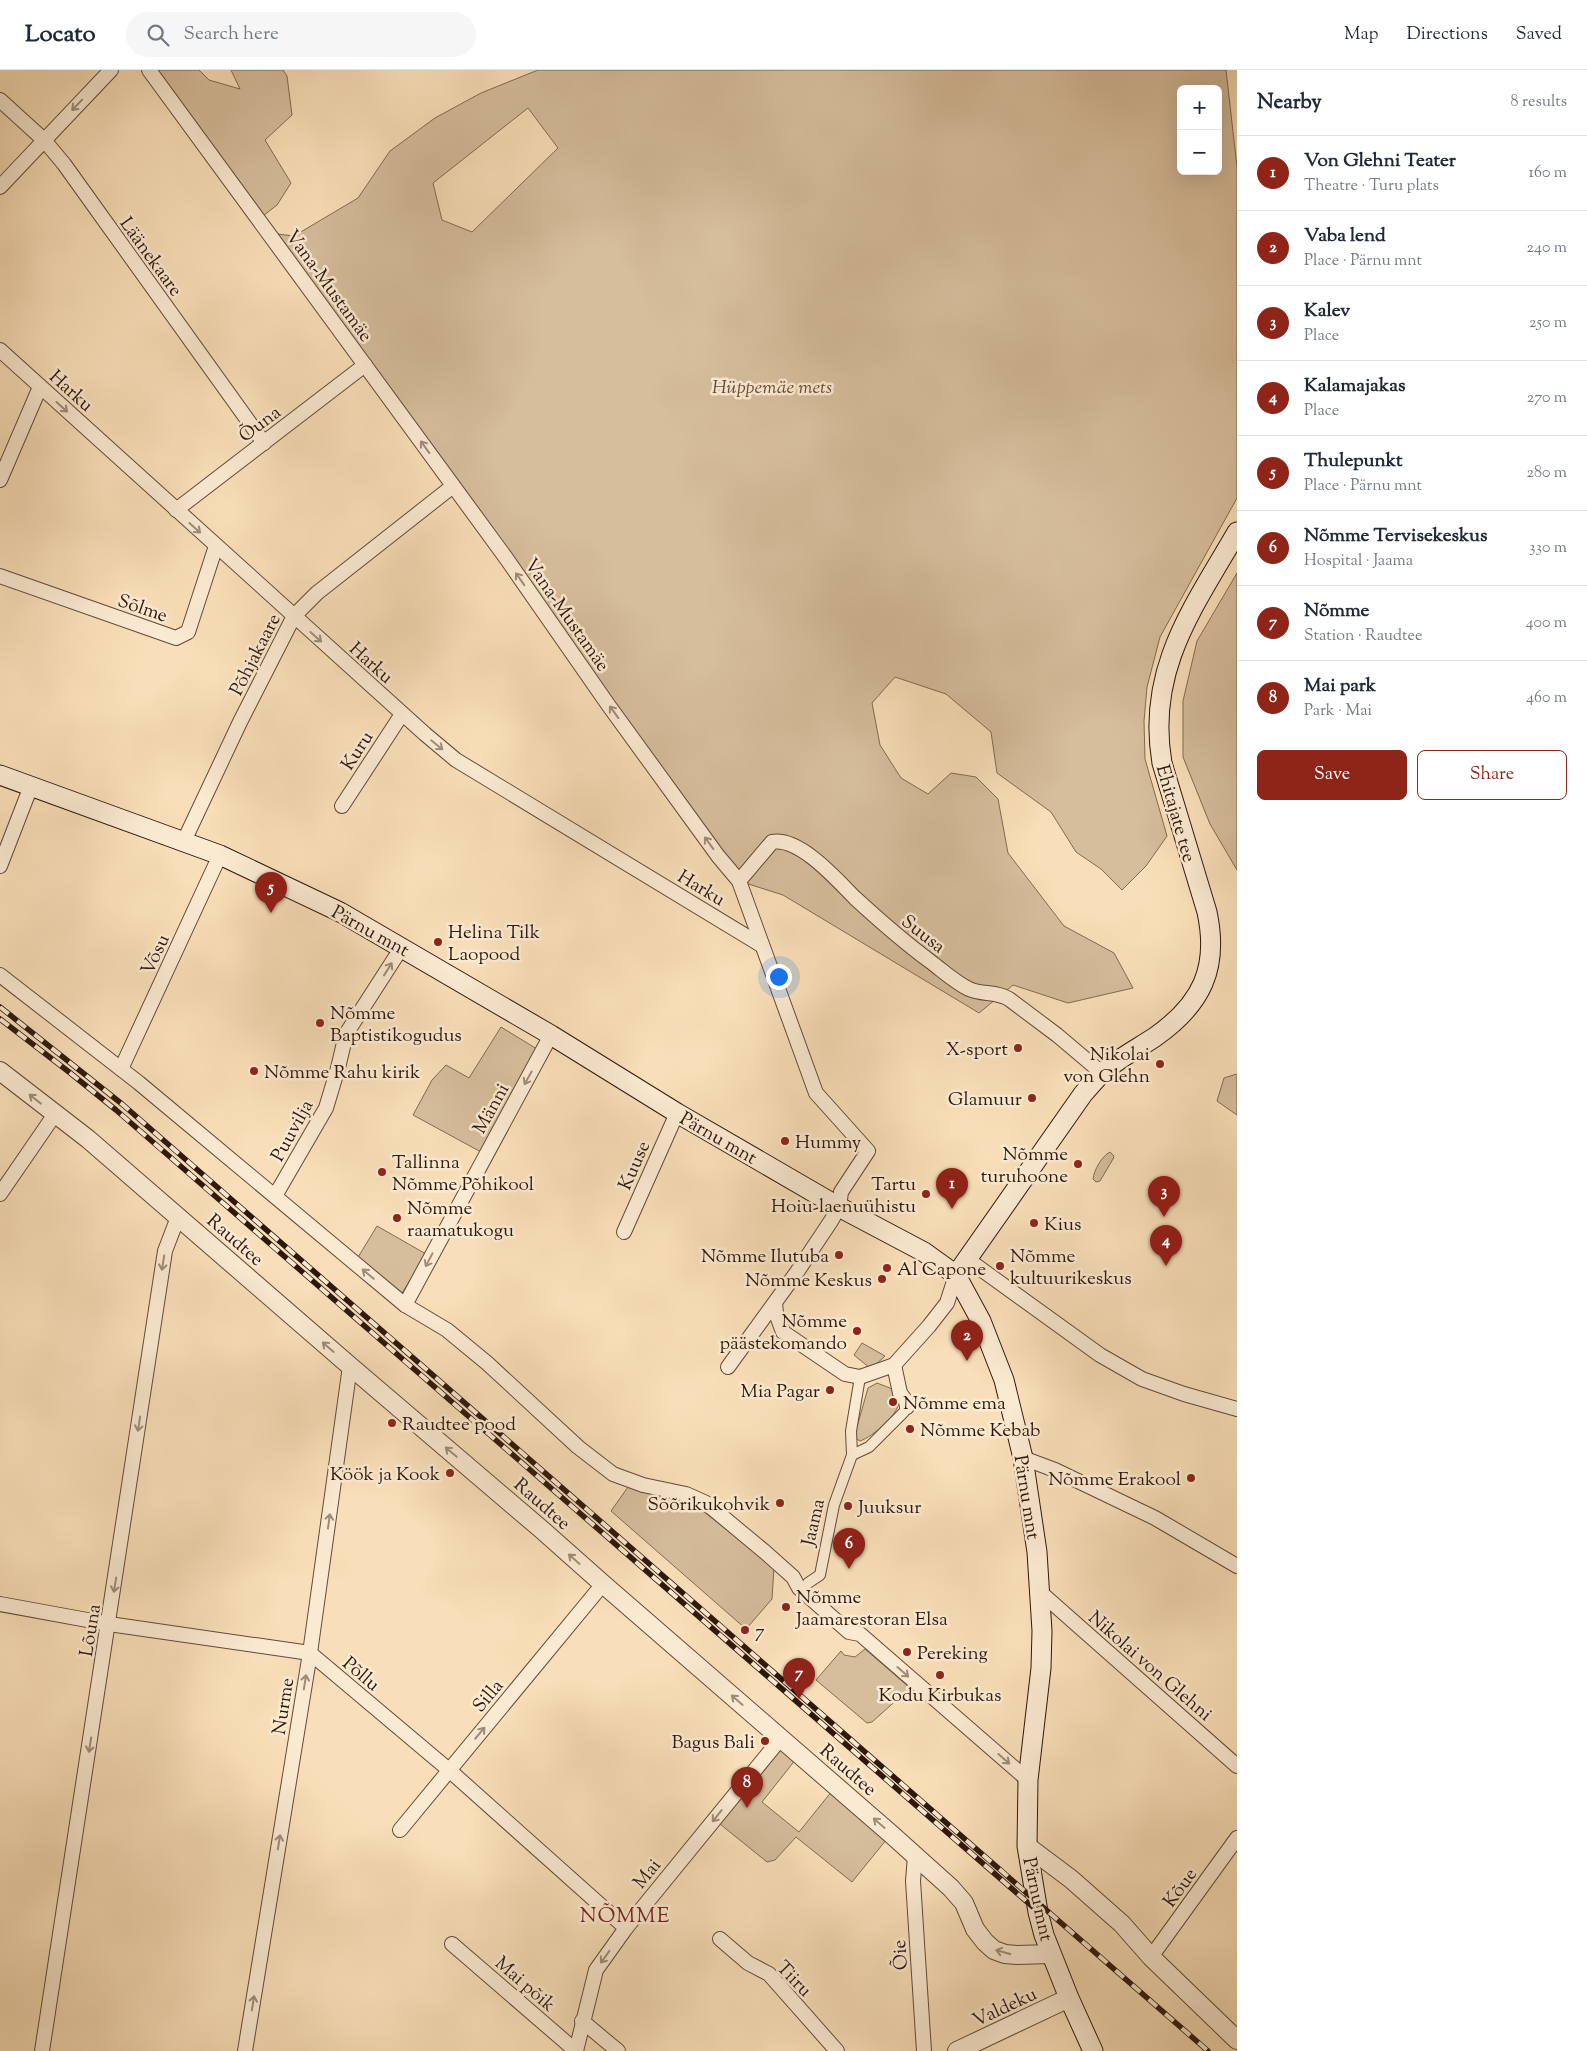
<!DOCTYPE html>
<meta charset="utf-8">
<style>
body{margin:0;font-family:"Sorts Mill Goudy",serif;background:#f6f6f7;color:#1f2937}
.controls{position:absolute;right:15px;top:15px;display:grid;overflow:hidden;border-radius:8px;box-shadow:0 5px 20px #0002}
.controls button{width:45px;height:45px;display:grid;place-items:center;padding:0;border:0;border-bottom:1px solid #e0e1e3;background:#fff;color:#1f2937;font:25px sans-serif}
.you{position:absolute;left:778px;top:906px;width:18px;height:18px;margin:-12px;border:4px solid #fff;border-radius:50%;background:#1a73e8;box-shadow:0 0 0 8px #1a73e833}
.badge{display:grid;place-items:center;width:32px;height:32px;border-radius:50%;background:#8f2418;color:#fff;font-size:16px;font-weight:700}
.pin{position:absolute;translate:-50% -41px;filter:drop-shadow(0 1px 2px #0008)}
.pin::after{content:'';position:absolute;top:26px;width:18px;height:15px;background:inherit;clip-path:polygon(0 0,100% 0,50% 100%)}
.list{margin:0;padding:0;list-style:none}
h2{display:flex;justify-content:space-between;align-items:center;height:65px;margin:0;padding:0 20px;font-size:21px}
h2 small{font-size:16px;font-weight:400;color:#747a83}
.list li{display:grid;grid-template-columns:32px 1fr auto;gap:15px;align-items:center;box-sizing:border-box;height:75px;padding:0 20px;border-top:1px solid #e0e1e3}
.list b{display:block;font-size:19px;white-space:nowrap}
.list p{margin:0;font-size:16px;white-space:nowrap;color:#747a83}
.list em{font-size:16px;font-style:normal;color:#747a83}
.actions{display:flex;gap:10px;padding:15px 20px}
.actions a{flex:1;padding:11px 0;border:1px solid #8f2418;border-radius:8px;text-align:center;font-size:18px;color:#8f2418}
.actions .main{background:#8f2418;color:#fff}
.icon{flex:none;width:28px;height:28px;fill:none;stroke:currentColor;stroke-width:2;stroke-linecap:round;stroke-linejoin:round}
.map{position:relative;flex:none;width:1237px;height:1981px;overflow:hidden}
header{display:flex;align-items:center;gap:30px;box-sizing:border-box;height:70px;padding:0 25px;background:#fff;border-bottom:1px solid #e0e1e3}
header strong{font-size:24px}
nav{display:flex;gap:28px;margin-inline-start:auto;font-size:18px}
.search{width:350px;height:45px;background:#f6f6f7;display:flex;align-items:center;gap:12px;box-sizing:border-box;padding:0 18px;border-radius:28px;color:#747a83;font-size:19px}
main{display:flex}
aside{flex:1;background:#fff}
.map>svg:first-child{display:block}
</style>
<header>
<strong>Locato</strong>
<div class="search"><svg class="icon" aria-label="search" viewBox="0 0 24 24"><circle cx="10" cy="10" r="6"/><path d="M15 15l6 6"/></svg>Search here</div>
<nav><a>Map</a><a>Directions</a><a>Saved</a></nav>
</header>
<main>
<div class="map">
<svg width="1237" height="1981" viewBox="0 0 1237 1981">
<rect width="100%" height="100%" fill="#f9dfb9"/>
<filter id="stains"><feTurbulence type="fractalNoise" baseFrequency=".004" numOctaves="4"/><feColorMatrix values="0 0 0 0 .2 0 0 0 0 .09 0 0 0 0 .02 0 0 0 .5 -.17"/></filter>
<radialGradient id="worn" r=".72"><stop offset=".6" stop-color="#630" stop-opacity="0"/><stop offset="1" stop-color="#630" stop-opacity=".3"/></radialGradient>
<g fill="#d6bd9c" stroke="#826a54" fill-rule="evenodd">
<path d="M149,0H199L209,10L240,19L231,0H283L287,6L292,45L265,70L291,113L277,135L259,149Z"/>
<path d="M538,0H1226L1237,97V428L1160,567L1147,617L1144,651L1145,689L1167,766L1146,796L1122,820L1101,799L1076,782L1051,742L997,703L991,662L946,624L895,607L872,633L880,675L901,708L928,724L951,703L976,707L998,729L1008,783L1064,856L1114,883L1133,918L1068,933L1013,915L979,943L783,825L739,811L269,163L294,166L358,128L390,81L435,48L481,23ZM1181,19H1218V101H1181ZM528,38L558,78L472,162L442,150L433,113Z"/>
<path d="M1237,503V800L1210,754L1183,687V631L1197,571Z"/>
<path d="M501,957L537,979L481,1082L413,1045L432,1010L446,995L469,1008Z"/>
<path d="M1237,1004V1045L1217,1031L1224,1008Z"/>
<path d="M1110,1082L1114,1086L1113,1089L1100,1111L1096,1112L1093,1109C1094,1100 1102,1086 1110,1082Z"/>
<path d="M377,1156L426,1184L401,1225L357,1189Z"/>
<path d="M862,1273L885,1286L871,1299L854,1285Z"/>
<path d="M877,1313C884,1316 898,1319 899,1328C902,1343 872,1367 860,1371L855,1368V1364L868,1318Z"/>
<path d="M628,1417L694,1434L774,1497L772,1529L746,1559L611,1441Z"/>
<path d="M865,1579L910,1618L872,1652L867,1653L816,1610L841,1581L844,1585L855,1587Z"/>
<path d="M781,1668L800,1684L762,1732L799,1762L836,1716L891,1764L852,1812L796,1767L775,1790L767,1792L715,1750Z"/>
</g>
<g fill="none" stroke-linecap="round" stroke-linejoin="round">
<defs>
<g id="pedestrian">
<path d="M852,1385L869,1377L904,1342L907,1337"/>
<path d="M808,1513L820,1505L834,1435L852,1385L851,1361L860,1307"/>
</g>
<g id="minor">
<path d="M149,0L506,488L609,636L718,786L739,811L816,1023L868,1081L841,1122L839,1137L831,1151L797,1202L728,1297"/>
<path d="M0,30L44,70L64,94L264,373"/>
<path d="M0,117L111,0"/>
<path d="M0,280L425,664L456,690L761,875"/>
<path d="M0,410L40,317"/>
<path d="M176,440L365,295"/>
<path d="M0,506L176,568L188,562L216,476"/>
<path d="M342,736L402,644"/>
<path d="M184,771L240,652L294,546L317,523L453,416"/>
<path d="M0,796L31,716"/>
<path d="M739,811L772,772C800,767 837,810 855,828C880,851 904,872 931,892C943,901 955,912 969,919C982,925 996,921 1009,929L1057,965L1102,1003"/>
<path d="M0,905L139,1013L405,1235L447,1260L487,1293L578,1377L613,1404L643,1415L686,1424L706,1433L765,1482L793,1507L799,1518L849,1562L860,1564L1028,1710"/>
<path d="M121,999L220,785"/>
<path d="M0,1124L55,1044"/>
<path d="M275,1126L326,1038L338,998L346,964L402,877"/>
<path d="M624,1162L677,1043"/>
<path d="M967,1189L1100,1285L1142,1309L1184,1324L1237,1339"/>
<path d="M775,1233L776,1243L783,1262L845,1304L860,1307L894,1295L929,1256L947,1233L956,1205"/>
<path d="M405,1235L551,965"/>
<path d="M894,1295L900,1323L906,1331L907,1337"/>
<path d="M1023,1388L1055,1400L1155,1448L1237,1496"/>
<path d="M1040,1522L1237,1696"/>
<path d="M0,1534L109,1554L310,1583L449,1700L626,1858"/>
<path d="M400,1760L603,1514"/>
<path d="M915,1786L913,1811L924,1981"/>
<path d="M720,1869L748,1893L769,1904L837,1981"/>
<path d="M452,1874L576,1981"/>
<path d="M1151,1887L1237,1768"/>
<path d="M582,1951L618,1981"/>
<path d="M42,1981L165,1181L178,1147"/>
<path d="M245,1981L310,1583L350,1296"/>
<path d="M576,1981L596,1900L626,1858L781,1668"/>
</g>
<g id="tertiary">
<path d="M0,1001L88,1069L350,1296L541,1459L603,1514L891,1764L951,1818L964,1833L975,1859L985,1872L994,1880L1005,1884L1017,1885L1051,1884"/>
<path d="M1027,1776L1071,1809L1122,1854L1151,1887L1237,1970"/>
<path d="M957,1981L1069,1928"/>
</g>
<g id="secondary">
<path d="M0,705L220,785L340,842L551,965L677,1043L839,1137L924,1182L956,1205L981,1251L1004,1310L1023,1388L1037,1482L1042,1561L1041,1598L1028,1710L1027,1776L1038,1842L1044,1865L1069,1928L1093,1981"/>
<path d="M956,1205L1083,1024C1089,1017 1095,1010 1101,1004C1117,989 1137,979 1155,967C1202,934 1219,898 1207,842L1162,693C1146,600 1193,538 1237,462"/>
</g>
</defs>
<use href="#pedestrian" stroke="#614a38" stroke-width="12"/>
<use href="#minor" stroke="#614a38" stroke-width="16"/>
<use href="#tertiary" stroke="#614a38" stroke-width="20"/>
<use href="#secondary" stroke="#2e180d" stroke-width="21"/>
<use href="#pedestrian" stroke="#fbead2" stroke-width="10"/>
<use href="#minor" stroke="#fbead2" stroke-width="14"/>
<use href="#tertiary" stroke="#fbead2" stroke-width="18"/>
<use href="#secondary" stroke="#fbead2" stroke-width="19"/>
<defs>
<g id="rail">
<path d="M0,937L122,1034L1208,1981"/>
<path d="M0,949L69,1002L116,1040L1041,1844"/>
</g>
</defs>
<use href="#rail" stroke="#2e180d" stroke-width="5.5"/>
<use href="#rail" stroke="#fbead2" stroke-width="4" stroke-dasharray="11" stroke-linecap="butt"/>
</g>
<defs><path id="oneway-shaft" d="M-6 0H5M1.5-3L5.5 0L1.5 3" fill="none" stroke-width="1.6" stroke-linecap="round" stroke-linejoin="round" transform="scale(1.25)"/></defs>
<g stroke="#9f8c79">
<use href="#oneway-shaft" transform="translate(77 35) rotate(134)"/>
<use href="#oneway-shaft" transform="translate(62 337) rotate(42)"/>
<use href="#oneway-shaft" transform="translate(425 377) rotate(-126)"/>
<use href="#oneway-shaft" transform="translate(195 458) rotate(42)"/>
<use href="#oneway-shaft" transform="translate(520 509) rotate(-125)"/>
<use href="#oneway-shaft" transform="translate(316 567) rotate(42)"/>
<use href="#oneway-shaft" transform="translate(614 642) rotate(-126)"/>
<use href="#oneway-shaft" transform="translate(437 675) rotate(39)"/>
<use href="#oneway-shaft" transform="translate(709 773) rotate(-126)"/>
<use href="#oneway-shaft" transform="translate(388 899) rotate(-58)"/>
<use href="#oneway-shaft" transform="translate(528 1008) rotate(119)"/>
<use href="#oneway-shaft" transform="translate(35 1029) rotate(-142)"/>
<use href="#oneway-shaft" transform="translate(429 1190) rotate(118)"/>
<use href="#oneway-shaft" transform="translate(163 1193) rotate(99)"/>
<use href="#oneway-shaft" transform="translate(368 1204) rotate(-140)"/>
<use href="#oneway-shaft" transform="translate(328 1277) rotate(-139)"/>
<use href="#oneway-shaft" transform="translate(139 1354) rotate(99)"/>
<use href="#oneway-shaft" transform="translate(451 1382) rotate(-140)"/>
<use href="#oneway-shaft" transform="translate(329 1451) rotate(-82)"/>
<use href="#oneway-shaft" transform="translate(574 1489) rotate(-138)"/>
<use href="#oneway-shaft" transform="translate(115 1515) rotate(99)"/>
<use href="#oneway-shaft" transform="translate(903 1602) rotate(41)"/>
<use href="#oneway-shaft" transform="translate(305 1612) rotate(-81)"/>
<use href="#oneway-shaft" transform="translate(737 1630) rotate(-139)"/>
<use href="#oneway-shaft" transform="translate(480 1663) rotate(-50)"/>
<use href="#oneway-shaft" transform="translate(90 1675) rotate(99)"/>
<use href="#oneway-shaft" transform="translate(1004 1689) rotate(41)"/>
<use href="#oneway-shaft" transform="translate(717 1746) rotate(129)"/>
<use href="#oneway-shaft" transform="translate(879 1753) rotate(-139)"/>
<use href="#oneway-shaft" transform="translate(279 1772) rotate(-81)"/>
<use href="#oneway-shaft" transform="translate(1003 1882) rotate(-165)"/>
<use href="#oneway-shaft" transform="translate(605 1887) rotate(126)"/>
<use href="#oneway-shaft" transform="translate(253 1933) rotate(-81)"/>
</g>
<g fill="#8f2418" stroke="#fbead2" stroke-width="2">
<circle cx="438" cy="872" r="5"/>
<circle cx="320" cy="953" r="5"/>
<circle cx="1018" cy="978" r="5"/>
<circle cx="1160" cy="994" r="5"/>
<circle cx="254" cy="1001" r="5"/>
<circle cx="1032" cy="1028" r="5"/>
<circle cx="785" cy="1071" r="5"/>
<circle cx="1078" cy="1094" r="5"/>
<circle cx="382" cy="1102" r="5"/>
<circle cx="926" cy="1124" r="5"/>
<circle cx="397" cy="1148" r="5"/>
<circle cx="1034" cy="1153" r="5"/>
<circle cx="839" cy="1185" r="5"/>
<circle cx="1000" cy="1196" r="5"/>
<circle cx="887" cy="1198" r="5"/>
<circle cx="882" cy="1209" r="5"/>
<circle cx="857" cy="1261" r="5"/>
<circle cx="830" cy="1320" r="5"/>
<circle cx="893" cy="1332" r="5"/>
<circle cx="392" cy="1353" r="5"/>
<circle cx="910" cy="1359" r="5"/>
<circle cx="450" cy="1403" r="5"/>
<circle cx="1191" cy="1408" r="5"/>
<circle cx="780" cy="1433" r="5"/>
<circle cx="848" cy="1436" r="5"/>
<circle cx="786" cy="1537" r="5"/>
<circle cx="745" cy="1560" r="5"/>
<circle cx="907" cy="1582" r="5"/>
<circle cx="940" cy="1605" r="5"/>
<circle cx="765" cy="1671" r="5"/>
</g>
<g text-anchor="middle" stroke-width="5" stroke-linejoin="round" paint-order="stroke">
<g font-size="19" fill="#2e180d" stroke="#fbead2">
<text transform="translate(152 186) rotate(54)" y="7">Läänekaare</text>
<text transform="translate(330 215) rotate(54)" y="7">Vana-Mustamäe</text>
<text transform="translate(72 320) rotate(42)" y="7">Harku</text>
<text transform="translate(259 353) rotate(-37)" y="7">Õuna</text>
<text transform="translate(143 537) rotate(19)" y="7">Sõlme</text>
<text transform="translate(568 544) rotate(55)" y="7">Vana-Mustamäe</text>
<text transform="translate(254 584) rotate(-63)" y="7">Põhjakaare</text>
<text transform="translate(372 592) rotate(42)" y="7">Harku</text>
<text transform="translate(356 680) rotate(-57)" y="7">Kuru</text>
<text transform="translate(1177 743) rotate(74)" y="7">Ehitajate tee</text>
<text transform="translate(702 817) rotate(31)" y="7">Harku</text>
<text transform="translate(371 860) rotate(29)" y="7">Pärnu mnt</text>
<text transform="translate(924 863) rotate(38)" y="7">Suusa</text>
<text transform="translate(154 884) rotate(-65)" y="7">Võsu</text>
<text transform="translate(490 1038) rotate(-61)" y="7">Männi</text>
<text transform="translate(291 1060) rotate(-61)" y="7">Puuvilja</text>
<text transform="translate(719 1067) rotate(30)" y="7">Pärnu mnt</text>
<text transform="translate(633 1095) rotate(-66)" y="7">Kuuse</text>
<text transform="translate(236 1169) rotate(41)" y="7">Raudtee</text>
<text transform="translate(1028 1427) rotate(81)" y="7">Pärnu mnt</text>
<text transform="translate(543 1433) rotate(41)" y="7">Raudtee</text>
<text transform="translate(812 1452) rotate(-77)" y="7">Jaama</text>
<text transform="translate(89 1560) rotate(-81)" y="7">Lõuna</text>
<text transform="translate(1151 1595) rotate(41)" y="7">Nikolai von Glehni</text>
<text transform="translate(362 1603) rotate(40)" y="7">Põllu</text>
<text transform="translate(487 1625) rotate(-50)" y="7">Silla</text>
<text transform="translate(282 1636) rotate(-81)" y="7">Nurme</text>
<text transform="translate(849 1699) rotate(41)" y="7">Raudtee</text>
<text transform="translate(646 1803) rotate(-51)" y="7">Mai</text>
<text transform="translate(1179 1817) rotate(-54)" y="7">Kõue</text>
<text transform="translate(1039 1829) rotate(78)" y="7">Pärnu mnt</text>
<text transform="translate(899 1885) rotate(-94)" y="7">Õie</text>
<text transform="translate(795 1908) rotate(46)" y="7">Tiiru</text>
<text transform="translate(526 1913) rotate(41)" y="7">Mai põik</text>
<text transform="translate(1004 1936) rotate(-25)" y="7">Valdeku</text>
</g>
<g font-size="19" font-style="italic" fill="#604a38" stroke="#fbead2">
<text x="772" y="323">Hüppemäe mets</text>
</g>
<g font-size="19" fill="#2e180d" stroke="#fbead2" text-anchor="start">
<text x="448" y="868">Helina Tilk<tspan x="448" dy="22">Laopood</tspan></text>
<text x="330" y="949">Nõmme<tspan x="330" dy="22">Baptistikogudus</tspan></text>
<text x="1008" y="985" text-anchor="end">X-sport</text>
<text x="1150" y="990" text-anchor="end">Nikolai<tspan x="1150" dy="22">von Glehn</tspan></text>
<text x="264" y="1008">Nõmme Rahu kirik</text>
<text x="1022" y="1035" text-anchor="end">Glamuur</text>
<text x="795" y="1078">Hummy</text>
<text x="1068" y="1090" text-anchor="end">Nõmme<tspan x="1068" dy="22">turuhoone</tspan></text>
<text x="392" y="1098">Tallinna<tspan x="392" dy="22">Nõmme Põhikool</tspan></text>
<text x="916" y="1120" text-anchor="end">Tartu<tspan x="916" dy="22">Hoiu-laenuühistu</tspan></text>
<text x="407" y="1144">Nõmme<tspan x="407" dy="22">raamatukogu</tspan></text>
<text x="1044" y="1160">Kius</text>
<text x="829" y="1192" text-anchor="end">Nõmme Ilutuba</text>
<text x="1010" y="1192">Nõmme<tspan x="1010" dy="22">kultuurikeskus</tspan></text>
<text x="897" y="1205">Al Capone</text>
<text x="872" y="1216" text-anchor="end">Nõmme Keskus</text>
<text x="847" y="1257" text-anchor="end">Nõmme<tspan x="847" dy="22">päästekomando</tspan></text>
<text x="820" y="1327" text-anchor="end">Mia Pagar</text>
<text x="903" y="1339">Nõmme ema</text>
<text x="402" y="1360">Raudtee pood</text>
<text x="920" y="1366">Nõmme Kebab</text>
<text x="440" y="1410" text-anchor="end">Köök ja Kook</text>
<text x="1181" y="1415" text-anchor="end">Nõmme Erakool</text>
<text x="770" y="1440" text-anchor="end">Sõõrikukohvik</text>
<text x="858" y="1443">Juuksur</text>
<text x="796" y="1533">Nõmme<tspan x="796" dy="22">Jaamarestoran Elsa</tspan></text>
<text x="755" y="1567">7</text>
<text x="917" y="1589">Pereking</text>
<text x="940" y="1631" text-anchor="middle">Kodu Kirbukas</text>
<text x="755" y="1678" text-anchor="end">Bagus Bali</text>
</g>
<g font-size="21" letter-spacing="1" fill="#7a1f14" stroke="#fbead2">
<text x="625" y="1852">NÕMME</text>
</g>
</g>
<rect width="100%" height="100%" filter="url(#stains)"/>
<rect width="100%" height="100%" fill="url(#worn)"/>
</svg>
<div class="controls">
<button>+</button>
<button>−</button>
</div>
<div class="you"></div>
<div class="pin badge" style="left:952px;top:1139px">1</div>
<div class="pin badge" style="left:967px;top:1291px">2</div>
<div class="pin badge" style="left:1164px;top:1147px">3</div>
<div class="pin badge" style="left:1166px;top:1196px">4</div>
<div class="pin badge" style="left:271px;top:843px">5</div>
<div class="pin badge" style="left:849px;top:1499px">6</div>
<div class="pin badge" style="left:799px;top:1629px">7</div>
<div class="pin badge" style="left:747px;top:1738px">8</div>
</div>
<aside>
<h2>Nearby<small>8 results</small></h2>
<ul class="list">
<li><span class="badge">1</span><div><b>Von Glehni Teater</b><p>Theatre · Turu plats</p></div><em>160 m</em></li>
<li><span class="badge">2</span><div><b>Vaba lend</b><p>Place · Pärnu mnt</p></div><em>240 m</em></li>
<li><span class="badge">3</span><div><b>Kalev</b><p>Place</p></div><em>250 m</em></li>
<li><span class="badge">4</span><div><b>Kalamajakas</b><p>Place</p></div><em>270 m</em></li>
<li><span class="badge">5</span><div><b>Thulepunkt</b><p>Place · Pärnu mnt</p></div><em>280 m</em></li>
<li><span class="badge">6</span><div><b>Nõmme Tervisekeskus</b><p>Hospital · Jaama</p></div><em>330 m</em></li>
<li><span class="badge">7</span><div><b>Nõmme</b><p>Station · Raudtee</p></div><em>400 m</em></li>
<li><span class="badge">8</span><div><b>Mai park</b><p>Park · Mai</p></div><em>460 m</em></li>
</ul>
<div class="actions"><a class="main">Save</a><a>Share</a></div>
</aside>
</main>
